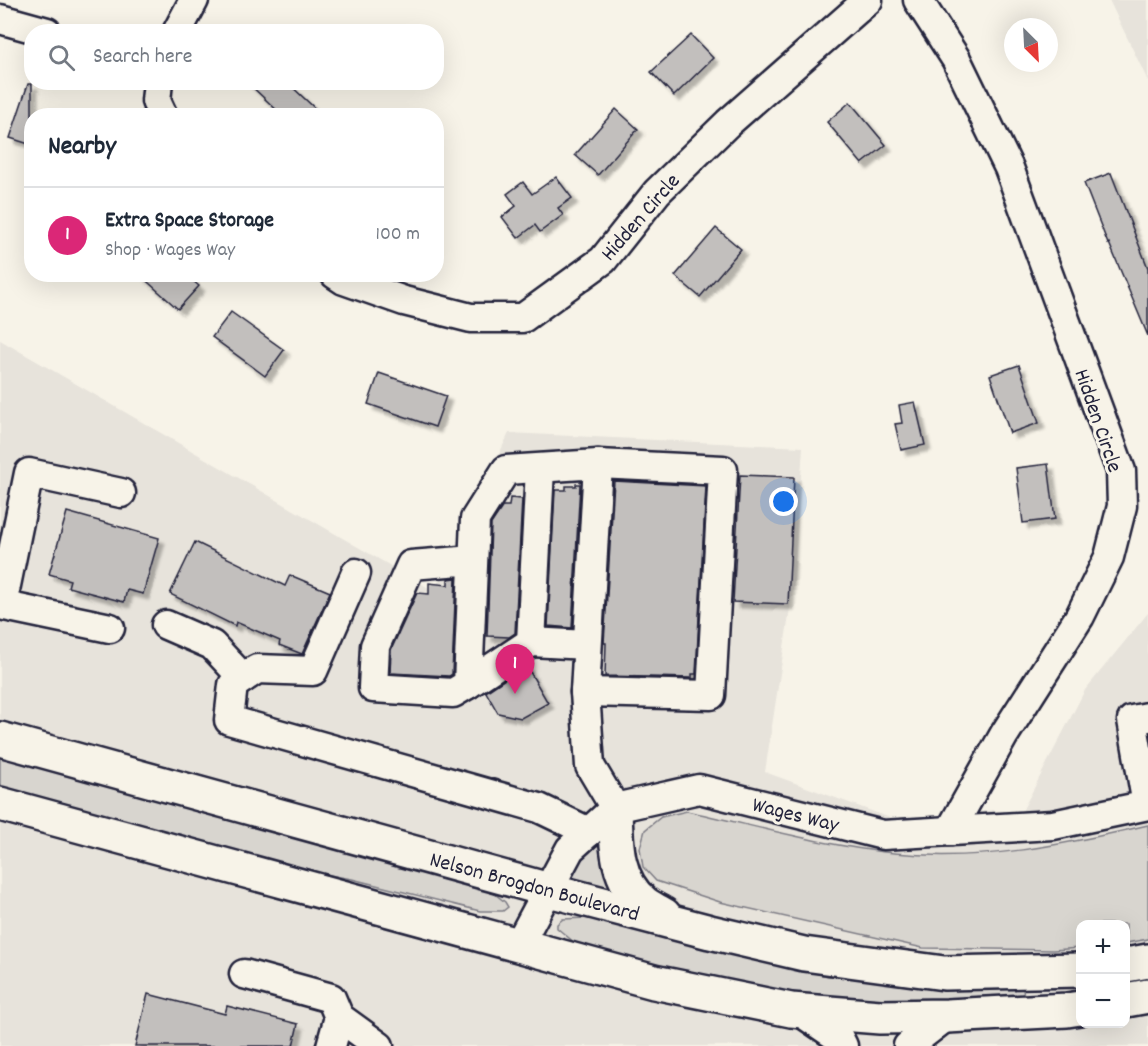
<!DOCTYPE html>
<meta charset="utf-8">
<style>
body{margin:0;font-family:Dekko,sans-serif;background:#f6f6f7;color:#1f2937}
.controls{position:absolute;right:18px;bottom:18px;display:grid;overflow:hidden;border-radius:12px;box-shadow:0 6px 24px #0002}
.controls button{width:54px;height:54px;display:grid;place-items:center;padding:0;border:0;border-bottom:2px solid #e0e1e3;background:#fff;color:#1f2937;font:30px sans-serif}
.compass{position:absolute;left:1004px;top:18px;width:54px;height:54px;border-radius:50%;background:#fff;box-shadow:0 6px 24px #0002;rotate:156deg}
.you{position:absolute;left:784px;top:502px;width:21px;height:21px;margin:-15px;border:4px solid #fff;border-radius:50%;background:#1a73e8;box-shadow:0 0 0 9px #1a73e833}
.badge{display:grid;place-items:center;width:39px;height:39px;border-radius:50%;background:#db2777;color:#fff;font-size:20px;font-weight:700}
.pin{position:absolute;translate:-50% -50px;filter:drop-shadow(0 2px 3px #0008)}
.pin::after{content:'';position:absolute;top:32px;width:21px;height:18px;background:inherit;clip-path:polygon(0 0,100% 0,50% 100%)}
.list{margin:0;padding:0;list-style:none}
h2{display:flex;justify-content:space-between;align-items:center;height:78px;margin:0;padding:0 24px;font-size:26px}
h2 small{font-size:20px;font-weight:400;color:#747a83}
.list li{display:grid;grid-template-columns:39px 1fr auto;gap:18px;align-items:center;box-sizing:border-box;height:96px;padding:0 24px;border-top:2px solid #e0e1e3}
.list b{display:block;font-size:22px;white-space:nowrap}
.list p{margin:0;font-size:20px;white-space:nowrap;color:#747a83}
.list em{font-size:20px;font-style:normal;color:#747a83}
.icon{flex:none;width:33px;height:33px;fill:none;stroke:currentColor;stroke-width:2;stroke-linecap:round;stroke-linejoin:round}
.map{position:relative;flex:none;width:1148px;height:1046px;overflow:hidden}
.search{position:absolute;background:#fff;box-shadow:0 6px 24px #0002;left:24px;top:24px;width:420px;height:66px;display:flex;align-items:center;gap:15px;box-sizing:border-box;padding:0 21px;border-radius:24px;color:#747a83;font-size:22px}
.panel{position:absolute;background:#fff;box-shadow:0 6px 24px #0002;left:24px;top:108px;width:420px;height:174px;border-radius:24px}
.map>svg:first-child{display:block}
</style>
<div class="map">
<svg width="1148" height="1046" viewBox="0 0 1148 1046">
<defs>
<filter id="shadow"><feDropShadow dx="5.5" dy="5.5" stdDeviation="1.5" flood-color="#0004"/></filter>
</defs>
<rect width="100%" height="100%" fill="#f7f3e8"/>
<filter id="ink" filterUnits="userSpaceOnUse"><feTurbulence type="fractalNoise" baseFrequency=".0167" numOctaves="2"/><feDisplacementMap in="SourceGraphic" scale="12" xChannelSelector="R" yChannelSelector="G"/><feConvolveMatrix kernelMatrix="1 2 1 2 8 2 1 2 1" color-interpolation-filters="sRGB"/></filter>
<g filter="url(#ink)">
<g fill="#e7e3db" fill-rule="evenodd">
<path d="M1109,0H1148V81Z"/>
<path d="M0,340L434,591L509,433L803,447L794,582L765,772L904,823L993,810L1019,817L1085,690L1148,613V1046H0ZM1080,924H1126V1024H1080Z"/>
</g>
<g fill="#d8d5cf" stroke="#7d7c85" stroke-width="1.5">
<path d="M0,755L95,780L202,812L491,891L505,902L508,907L503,911H480L352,879L306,871L0,789Z"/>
<path d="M687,811C756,826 824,846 894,853C981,862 1064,845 1148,825V939L1126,943V924H1080V948L1053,950L923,948L720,902L656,881L643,867L640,848L645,830L661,817Z"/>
<path d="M593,840L603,848L616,889L570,879L569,869Z"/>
<path d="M586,918L606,921L711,949L828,976L962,988H1023L1024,1000L938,1005L787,996L581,948L557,928V924L563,919Z"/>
</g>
<g fill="#c2bfbd" stroke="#22223b" stroke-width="1.5" filter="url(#shadow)">
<path d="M691,35L713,58L674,96L651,72Z"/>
<path d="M247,82H287L323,116H283Z"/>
<path d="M28,84H32V145L10,138Z"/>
<path d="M850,102L886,145L862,164L827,122Z"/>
<path d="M616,109L638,129L598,175L575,155Z"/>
<path d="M1111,173L1148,268V336L1109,243L1108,244L1084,183Z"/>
<path d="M556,177L572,198L558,208L563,215L540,232L535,225L518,238L502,217L516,206L507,194L523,182L532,194Z"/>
<path d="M716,228L741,249L700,297L675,276Z"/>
<path d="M139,274H185L199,286L178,309Z"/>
<path d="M231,312L284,350L265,376L212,337Z"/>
<path d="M1019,365L1039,423L1010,433L990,375Z"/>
<path d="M379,373L446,396L435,427L368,404Z"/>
<path d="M915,402L925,445L901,450L895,424L902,423L899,405Z"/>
<path d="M1048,464L1055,519L1023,523L1016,468Z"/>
<path d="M740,475L794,477L788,604L733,602Z"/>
<path d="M614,481L706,486L696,674H692V678L605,676L606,643H604Z"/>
<path d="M576,484H580L572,628L548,626L555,490H566V486H576Z"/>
<path d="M510,498L522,499L515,633L509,637L487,636L491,524L503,506H509Z"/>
<path d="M67,512L159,538L143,594L127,590L124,602L68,587L70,580L49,574Z"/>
<path d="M195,542L285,586L290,575L330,592L302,654L279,645L280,641L236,622L235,626L170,594Z"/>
<path d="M456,578L452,674L449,676L390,673L391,650L417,593L429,594V583L448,585V579Z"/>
<path d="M526,665L548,703L521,718L498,713L486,692Z"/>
<path d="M148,994L225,1014L227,1006L298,1024L293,1046H135Z"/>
</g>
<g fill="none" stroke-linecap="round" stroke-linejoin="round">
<defs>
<g id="minor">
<path d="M918,0L956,59L1009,168L1121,471L1122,506L1109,557L1080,616L1004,735L950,831"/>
<path d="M0,19L47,32"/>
<path d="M177,32L194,0"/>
<path d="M158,82L156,101L163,116"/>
<path d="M335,274L344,280L404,301L471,318H523L603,260L657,192L728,123L868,0"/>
<path d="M473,560L411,565L375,646L373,688L453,693L468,684L475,519L506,470L598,464L585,692L590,766L615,808"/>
<path d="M356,573L313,671L257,669L233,685L229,720L539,808L589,832"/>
<path d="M0,605L110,628"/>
<path d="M2,605L29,473L121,493"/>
<path d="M166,625L212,645L243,678"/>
<path d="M531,642L587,645"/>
<path d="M468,684L531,642L540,469"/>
<path d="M585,692L711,695L723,470L598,464"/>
<path d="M1147,805L1132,720L1148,717"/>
<path d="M518,946L570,849L615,808L699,789L883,835L1053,825L1148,805"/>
<path d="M244,974L331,998L339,1017L331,1046"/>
<path d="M798,1010L839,1038L843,1046"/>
<path d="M339,1017L379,1046"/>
<path d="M908,1046L947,1016"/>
</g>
<g id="highway">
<path d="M0,739L549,890L710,932L804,954L944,973L1080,970"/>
<path d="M0,804L654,982L791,1010L880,1017L947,1016L1067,1010L1080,1008"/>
<path d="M615,808C616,841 615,880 644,903C650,908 658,911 664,915"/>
<path d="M1126,965L1148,961"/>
<path d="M1126,1000L1148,996"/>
</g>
</defs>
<use href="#minor" stroke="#22223b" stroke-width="33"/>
<use href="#highway" stroke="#22223b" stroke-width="38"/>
<use href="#minor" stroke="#f7f3e8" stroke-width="28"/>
<use href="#highway" stroke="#f7f3e8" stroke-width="33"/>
</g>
</g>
<g text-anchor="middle" stroke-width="6" stroke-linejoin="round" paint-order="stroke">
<g font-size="22" fill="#22223b" stroke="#f7f3e8">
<text transform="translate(639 216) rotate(-49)" y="8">Hidden Circle</text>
<text transform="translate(1100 420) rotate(71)" y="8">Hidden Circle</text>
<text transform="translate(796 813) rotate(14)" y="8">Wages Way</text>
<text transform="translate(535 885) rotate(15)" y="8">Nelson Brogdon Boulevard</text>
</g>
</g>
</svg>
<div class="controls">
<button>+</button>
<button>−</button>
</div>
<svg class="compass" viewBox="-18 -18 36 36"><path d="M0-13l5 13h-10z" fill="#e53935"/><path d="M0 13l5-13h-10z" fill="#747a83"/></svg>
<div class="you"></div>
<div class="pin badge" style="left:515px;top:694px">1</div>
<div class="search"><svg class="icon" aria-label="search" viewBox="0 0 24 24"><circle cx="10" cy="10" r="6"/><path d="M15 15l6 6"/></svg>Search here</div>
<section class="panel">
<h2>Nearby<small></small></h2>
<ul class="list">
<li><span class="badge">1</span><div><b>Extra Space Storage</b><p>Shop · Wages Way</p></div><em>100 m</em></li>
</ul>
</section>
</div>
